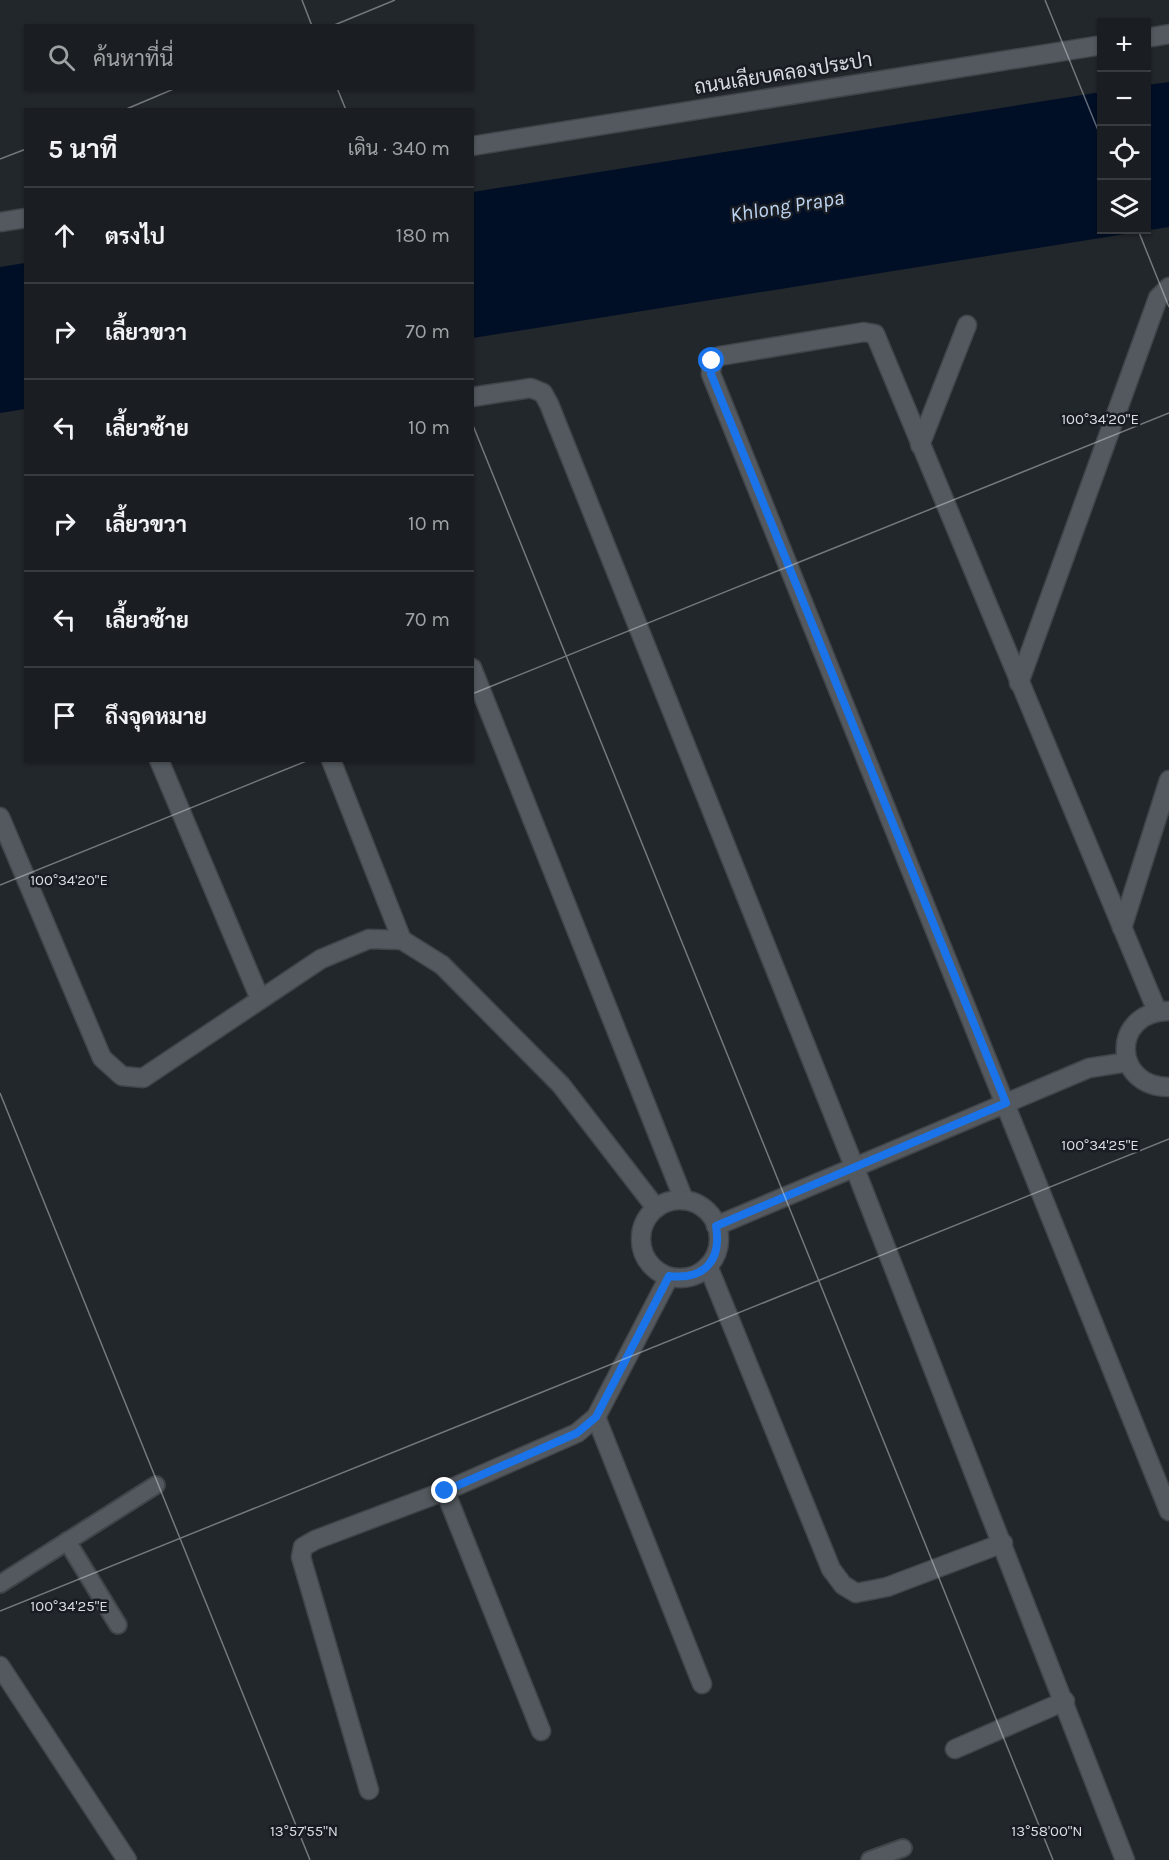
<!DOCTYPE html>
<html lang="th">
<meta charset="utf-8">
<style>
body{margin:0;font-family:Karla,Sarabun,sans-serif;background:#272a2e;color:#f1f3f6}
.controls{position:absolute;right:18px;top:18px;display:grid;overflow:hidden;border-radius:0px;box-shadow:0 2px 4px #0004}
.controls button{width:54px;height:54px;display:grid;place-items:center;padding:0;border:0;border-bottom:2px solid #383b3f;background:#1a1d21;color:#f1f3f6;font:30px sans-serif}
.stop{position:absolute;width:18px;height:18px;margin:-14px;border:4px solid #1a73e8;border-radius:50%;background:#fff}
.stop.end{background:#1a73e8;border-color:#fff;box-shadow:0 2px 6px #0008}
.list{margin:0;padding:0;list-style:none}
h2{display:flex;justify-content:space-between;align-items:center;height:78px;margin:0;padding:0 24px;font-size:26px}
h2 small{font-size:20px;font-weight:400;color:#9fa2a5}
.list li{display:grid;grid-template-columns:39px 1fr auto;gap:18px;align-items:center;box-sizing:border-box;height:96px;padding:0 24px;border-top:2px solid #383b3f}
.list b{display:block;font-size:22px;white-space:nowrap}
.list em{font-size:20px;font-style:normal;color:#9fa2a5}
.icon{flex:none;width:33px;height:33px;fill:none;stroke:currentColor;stroke-width:2;stroke-linecap:round;stroke-linejoin:round}
.map{position:relative;flex:none;width:1169px;height:1860px;overflow:hidden}
.search{position:absolute;background:#1a1d21;box-shadow:0 2px 4px #0004;left:24px;top:24px;width:450px;height:66px;display:flex;align-items:center;gap:15px;box-sizing:border-box;padding:0 21px;border-radius:0px;color:#9fa2a5;font-size:22px}
.panel{position:absolute;background:#1a1d21;box-shadow:0 2px 4px #0004;left:24px;top:108px;width:450px;height:654px;border-radius:0px}
.map>svg:first-child{display:block}
</style>
<div class="map">
<svg width="1169" height="1860" viewBox="0 0 1169 1860">
<rect width="100%" height="100%" fill="#22272c"/>
<g fill="#000f26">
<path d="M1169,82V227L473,338V192L1101,92L1102,230H1146L1147,85Z"/>
<path d="M25,263V409L0,413V267Z"/>
</g>
<g fill="none" stroke-linecap="round" stroke-linejoin="round">
<defs>
<g id="lane">
<path d="M67,1541L118,1625"/>
<path d="M0,1584L156,1485"/>
<path d="M870,1860L903,1848"/>
</g>
<g id="street">
<path d="M1146,38L1169,34"/>
<path d="M472,146L1102,45"/>
<path d="M0,222L26,218"/>
<path d="M472,397L531,388L543,393L549,404L854,1166L1125,1860"/>
<path d="M920,445L967,325"/>
<path d="M472,668L684,1200"/>
<path d="M1019,683L1158,298L1169,287"/>
<path d="M159,760L260,999"/>
<path d="M331,760L402,940"/>
<path d="M0,817L102,1058L122,1076L143,1078L321,959L369,939L402,940L442,965L561,1085L656,1208"/>
<path d="M1122,928L1169,780"/>
<path d="M1157,1011L875,334L864,332L720,356L712,361L711,374L1169,1511"/>
<path d="M1168,1011C1111,1012 1112,1087 1169,1087"/>
<circle cx="680" cy="1239" r="39"/>
<path d="M716,1226L1089,1068L1128,1062"/>
<path d="M708,1266L831,1569L843,1585L856,1593L887,1587L1003,1543"/>
<path d="M596,1417L702,1684"/>
<path d="M445,1491L541,1731"/>
<path d="M0,1666L127,1860"/>
<path d="M955,1749L1065,1701"/>
<path d="M369,1790L301,1557L303,1547L315,1540L445,1491L577,1433L596,1417L669,1277"/>
</g>
</defs>
<use href="#lane" stroke="#41454a" stroke-width="20"/>
<use href="#street" stroke="#41454a" stroke-width="21"/>
<use href="#lane" stroke="#53595f" stroke-width="16"/>
<use href="#street" stroke="#53595f" stroke-width="18"/>
</g>
<g fill="none" stroke-linecap="round" stroke-linejoin="round">
<path stroke="#1a73e8" stroke-width="8" d="M445,1491L577,1433L596,1417L669,1276C704,1280 722,1261 716,1226L1006,1103L711,374L712,361"/>
</g>
<path fill="none" stroke="#d9dce0" stroke-width="1.5" stroke-opacity="0.45" d="M302,0L312,26M1045,0L1102,140M332,26L395,0M337,88L346,110M124,110L176,88M0,159L26,149M1138,230L1169,307M472,423L1053,1860M472,694L1169,413M0,885L309,760M0,1093L310,1860M0,1611L1169,1139"/>
<g text-anchor="middle" stroke-width="5" stroke-linejoin="round" paint-order="stroke">
<g font-size="20" fill="#d9dce0" stroke="#191d23">
<text transform="translate(783 73) rotate(-9)" y="7">ถนนเลียบคลองประปา</text>
</g>
<g font-size="21" font-style="italic" fill="#bcd4f2" stroke="#191d23">
<text transform="translate(787 206) rotate(-9)" y="7">Khlong Prapa</text>
</g>
</g>
<g font-size="15" text-anchor="middle" fill="#d9dce0" stroke="#191d23" stroke-width="5" stroke-linejoin="round" paint-order="stroke">
<text x="1100" y="424">100°34'20"E</text>
<text x="69" y="885">100°34'20"E</text>
<text x="1100" y="1150">100°34'25"E</text>
<text x="69" y="1611">100°34'25"E</text>
<text x="304" y="1836">13°57'55"N</text>
<text x="1047" y="1836">13°58'00"N</text>
</g>
</svg>
<div class="controls">
<button>+</button>
<button>−</button>
<button><svg class="icon" aria-label="locate" viewBox="0 0 24 24"><circle cx="12" cy="12" r="6"/><path d="M12 2v4M12 18v4M2 12h4M18 12h4"/></svg></button>
<button><svg class="icon" aria-label="layers" viewBox="0 0 24 24"><path d="M12 4l9 5-9 5-9-5zM3 14l9 5 9-5"/></svg></button>
</div>
<div class="stop" style="left:712px;top:361px"></div>
<div class="stop end" style="left:445px;top:1491px"></div>
<div class="search"><svg class="icon" aria-label="search" viewBox="0 0 24 24"><circle cx="10" cy="10" r="6"/><path d="M15 15l6 6"/></svg>ค้นหาที่นี่</div>
<section class="panel">
<h2>5 นาที<small>เดิน · 340 m</small></h2>
<ul class="list">
<li><svg class="icon" aria-label="ahead" viewBox="0 0 24 24"><path d="M12 20V5M6 11l6-6 6 6"/></svg><div><b>ตรงไป</b></div><em>180 m</em></li>
<li><svg class="icon" aria-label="right" viewBox="0 0 24 24"><path d="M7 20v-9h11M14 6l5 5-5 5"/></svg><div><b>เลี้ยวขวา</b></div><em>70 m</em></li>
<li><svg class="icon" aria-label="left" viewBox="0 0 24 24"><path d="M17 20v-9H6M10 6l-5 5 5 5"/></svg><div><b>เลี้ยวซ้าย</b></div><em>10 m</em></li>
<li><svg class="icon" aria-label="right" viewBox="0 0 24 24"><path d="M7 20v-9h11M14 6l5 5-5 5"/></svg><div><b>เลี้ยวขวา</b></div><em>10 m</em></li>
<li><svg class="icon" aria-label="left" viewBox="0 0 24 24"><path d="M17 20v-9H6M10 6l-5 5 5 5"/></svg><div><b>เลี้ยวซ้าย</b></div><em>70 m</em></li>
<li><svg class="icon" aria-label="arrive" viewBox="0 0 24 24"><path d="M6 21V4h12l-3 4 3 4H6"/></svg><div><b>ถึงจุดหมาย</b></div></li>
</ul>
</section>
</div>
